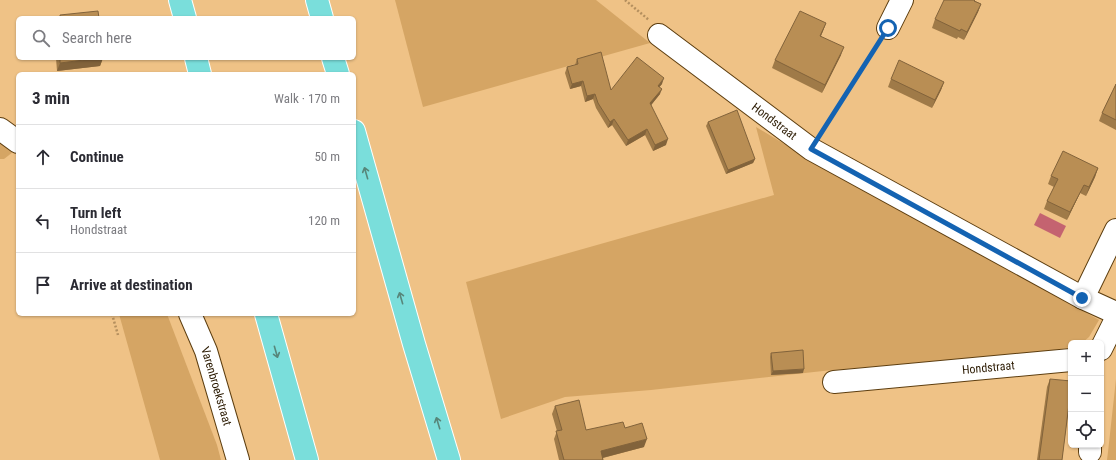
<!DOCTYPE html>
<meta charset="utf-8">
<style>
body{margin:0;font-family:"Roboto Condensed",sans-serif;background:#f2f2f3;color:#2b2b33}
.controls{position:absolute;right:12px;bottom:12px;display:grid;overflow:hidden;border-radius:6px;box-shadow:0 1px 3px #0004}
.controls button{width:36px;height:36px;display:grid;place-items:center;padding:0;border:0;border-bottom:1px solid #e1e1e2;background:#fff;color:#2b2b33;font:20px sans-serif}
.stop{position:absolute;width:12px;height:12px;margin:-9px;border:3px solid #1463b2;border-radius:50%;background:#fff}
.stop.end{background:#1463b2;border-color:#fff;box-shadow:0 1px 4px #0008}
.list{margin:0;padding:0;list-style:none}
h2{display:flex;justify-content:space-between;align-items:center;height:52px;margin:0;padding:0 16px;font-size:17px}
h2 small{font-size:13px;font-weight:400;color:#7c7c81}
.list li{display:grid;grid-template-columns:26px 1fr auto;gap:12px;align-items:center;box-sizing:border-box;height:64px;padding:0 16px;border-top:1px solid #e1e1e2}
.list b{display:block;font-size:15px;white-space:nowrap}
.list p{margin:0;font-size:13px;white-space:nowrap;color:#7c7c81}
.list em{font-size:13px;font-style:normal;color:#7c7c81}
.icon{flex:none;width:22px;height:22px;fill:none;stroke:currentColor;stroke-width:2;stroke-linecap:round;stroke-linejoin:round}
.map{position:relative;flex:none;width:1116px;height:460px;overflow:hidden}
.search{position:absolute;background:#fff;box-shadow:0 1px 3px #0004;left:16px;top:16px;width:340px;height:44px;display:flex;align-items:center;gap:10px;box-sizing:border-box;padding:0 14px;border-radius:6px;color:#7c7c81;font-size:15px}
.panel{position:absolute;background:#fff;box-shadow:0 1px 3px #0004;left:16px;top:72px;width:340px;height:244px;border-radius:6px}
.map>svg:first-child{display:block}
</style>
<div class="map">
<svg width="1116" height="460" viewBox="0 0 1116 460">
<rect width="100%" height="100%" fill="#efc286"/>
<g fill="#d5a564">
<path d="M395,0H596L650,43L423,107Z"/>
<path d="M756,127L796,151L1000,264L1099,320L1089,337L1082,343H1071V347L1049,351L823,371L651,390L565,397L501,419L466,282L774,195Z"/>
<path d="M0,143L13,152L4,159H0Z"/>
<path d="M119,314H167L217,445L221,460H160Z"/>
<path d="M1116,379V460H1107L1108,452Z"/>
</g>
<path fill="#c46370" d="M1040,213L1066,226L1060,238L1034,225Z"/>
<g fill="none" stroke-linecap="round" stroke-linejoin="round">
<defs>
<g id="minor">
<path d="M888,28L902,0"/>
<path id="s1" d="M659,35L811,149L1083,298L1116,313"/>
<path d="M0,129L18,142"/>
<path d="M1083,298L1116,230"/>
<path id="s2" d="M190,314L206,351L238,460"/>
<path d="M1101,349L1116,319"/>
<path id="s3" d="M834,382L1071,360"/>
<path d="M1090,452V445"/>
</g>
<g id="highway">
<path d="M180,0L185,18"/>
<path d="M317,0L322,18"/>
<path d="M196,58L200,74"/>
<path d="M333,58L338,74"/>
<path d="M354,131L414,344L449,460"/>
<path d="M266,314L307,460"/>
</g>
</defs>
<use href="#minor" stroke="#5d3e10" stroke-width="24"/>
<use href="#highway" stroke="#fff" stroke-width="24"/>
<g stroke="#b48f5e" stroke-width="2.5" stroke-dasharray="2 2" stroke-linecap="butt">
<path d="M625,0L649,20"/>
<path d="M821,134L878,43"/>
<path d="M112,314L118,335"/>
</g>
<use href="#minor" stroke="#fff" stroke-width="22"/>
<use href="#highway" stroke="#7adedb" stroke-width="22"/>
</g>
<g fill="#9f7a48">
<path d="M975,1L981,4L978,12L964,40L958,37L957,39L932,28L935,19Z"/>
<path d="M826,23L821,36L841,55L822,93L772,68L775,60Z"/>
<path d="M56,58H103L100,66L57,71Z"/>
<path d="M577,59L611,90L662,84L659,87L660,94L651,105L666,145L653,151L645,135L626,146L612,125L608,128L596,108L593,99L585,102L581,86L570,89L565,73L567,67L575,65Z"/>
<path d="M891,79L944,82L941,90L932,108L888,87Z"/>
<path d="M1116,84V130L1099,121L1102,113Z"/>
<path d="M708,122L755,159L753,163L726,174L706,126Z"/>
<path d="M1098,168L1095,177L1086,196L1080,193L1067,220L1044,209L1047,201L1054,187L1048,184L1051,176Z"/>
<path d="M771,353L803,373L771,375L770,357Z"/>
<path d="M1050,379L1068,412L1062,460H1037L1047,387Z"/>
<path d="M555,406L586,430L625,428L644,447L603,458V460H559L554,439L557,431L552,414Z"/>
</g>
<g fill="#82633b">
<path d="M981,4L978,12L964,40L967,32Z"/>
<path d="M826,23L823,31L817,44L820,36Z"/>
<path d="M844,47L841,55L822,93L825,85Z"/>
<path d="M100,58H103L100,66L57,71L60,63Z"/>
<path d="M664,78L662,84L656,91L658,86Z"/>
<path d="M583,81L581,86L570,89L572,84Z"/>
<path d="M944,82L941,90L932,108L935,100Z"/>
<path d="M662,89L660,94L648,109L650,103Z"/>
<path d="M595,94L593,99L585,102L587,96Z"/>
<path d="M614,119L612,125L608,128L610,122Z"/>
<path d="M647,129L645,135L626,146L628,140Z"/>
<path d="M668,139L666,145L653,151L655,145Z"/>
<path d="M755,159L753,163L726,174L728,170Z"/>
<path d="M1098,168L1095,177L1086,196L1089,187Z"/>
<path d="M1084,185L1080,193L1067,220L1070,212Z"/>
<path d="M804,369L803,373L771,375L773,371Z"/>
<path d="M1069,404H1071V412H1066Z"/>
<path d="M647,439L644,447L598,459L601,451Z"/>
</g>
<g fill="#b98e54" stroke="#82633b">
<path d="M944,0H975L974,1L981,4L967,32L961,29L960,31L935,19Z"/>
<path d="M98,11L99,18H60V15Z"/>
<path d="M800,11L826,23L820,36L844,47L825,85L775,60Z"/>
<path d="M601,52L611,90L637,57L664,78L658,86L662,89L650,103L668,139L655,145L647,129L628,140L614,119L610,122L598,103L595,94L587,96L583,81L572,84L567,67L578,64L577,59Z"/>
<path d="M60,58H100L60,63Z"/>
<path d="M899,60L944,82L935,100L891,79Z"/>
<path d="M1116,84V120L1102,113Z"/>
<path d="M737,110L755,159L728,170L708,122Z"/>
<path d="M1063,151L1098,168L1089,187L1084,185L1070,212L1047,201L1058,179L1051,176Z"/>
<path d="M803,350L804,369L773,371L771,353Z"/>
<path d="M1050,379L1071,381V404H1069L1062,460H1039Z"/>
<path d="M579,400L586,430L623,422L625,428L642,423L647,439L601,451L603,460H564L556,431L562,430L555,406Z"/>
</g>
<defs><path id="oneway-shaft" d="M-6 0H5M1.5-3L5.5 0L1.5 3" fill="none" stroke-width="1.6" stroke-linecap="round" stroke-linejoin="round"/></defs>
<g stroke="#57867a">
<use href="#oneway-shaft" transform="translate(366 173) rotate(-106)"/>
<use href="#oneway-shaft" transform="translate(401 298) rotate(-106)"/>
<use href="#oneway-shaft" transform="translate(276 352) rotate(74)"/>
<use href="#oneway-shaft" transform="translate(438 423) rotate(-107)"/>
</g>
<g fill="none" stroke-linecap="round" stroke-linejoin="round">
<path stroke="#1463b2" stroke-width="5" d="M888,28L811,149L1082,298"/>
</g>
<g text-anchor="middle" stroke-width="3" stroke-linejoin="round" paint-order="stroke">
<g font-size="12" fill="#2c1b03" stroke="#fee7ca">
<text dy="4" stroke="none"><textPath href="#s1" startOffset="144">Hondstraat</textPath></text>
<text dy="4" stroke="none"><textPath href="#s3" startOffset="155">Hondstraat</textPath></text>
<text dy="4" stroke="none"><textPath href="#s2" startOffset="77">Varenbroekstraat</textPath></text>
</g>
</g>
</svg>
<div class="controls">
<button>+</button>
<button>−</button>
<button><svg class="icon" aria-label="locate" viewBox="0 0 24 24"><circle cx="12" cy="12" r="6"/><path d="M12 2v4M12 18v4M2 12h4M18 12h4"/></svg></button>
</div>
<div class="stop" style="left:888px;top:28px"></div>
<div class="stop end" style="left:1082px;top:298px"></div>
<div class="search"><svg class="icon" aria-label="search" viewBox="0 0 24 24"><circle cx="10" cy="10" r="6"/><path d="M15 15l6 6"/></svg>Search here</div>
<section class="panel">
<h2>3 min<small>Walk · 170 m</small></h2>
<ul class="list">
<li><svg class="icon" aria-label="ahead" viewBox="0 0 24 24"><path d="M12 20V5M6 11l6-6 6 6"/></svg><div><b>Continue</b></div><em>50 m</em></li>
<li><svg class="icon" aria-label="left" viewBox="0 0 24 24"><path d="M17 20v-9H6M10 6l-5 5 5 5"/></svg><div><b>Turn left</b><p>Hondstraat</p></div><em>120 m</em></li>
<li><svg class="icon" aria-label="arrive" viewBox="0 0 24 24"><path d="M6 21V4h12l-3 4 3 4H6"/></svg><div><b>Arrive at destination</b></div></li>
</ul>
</section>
</div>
